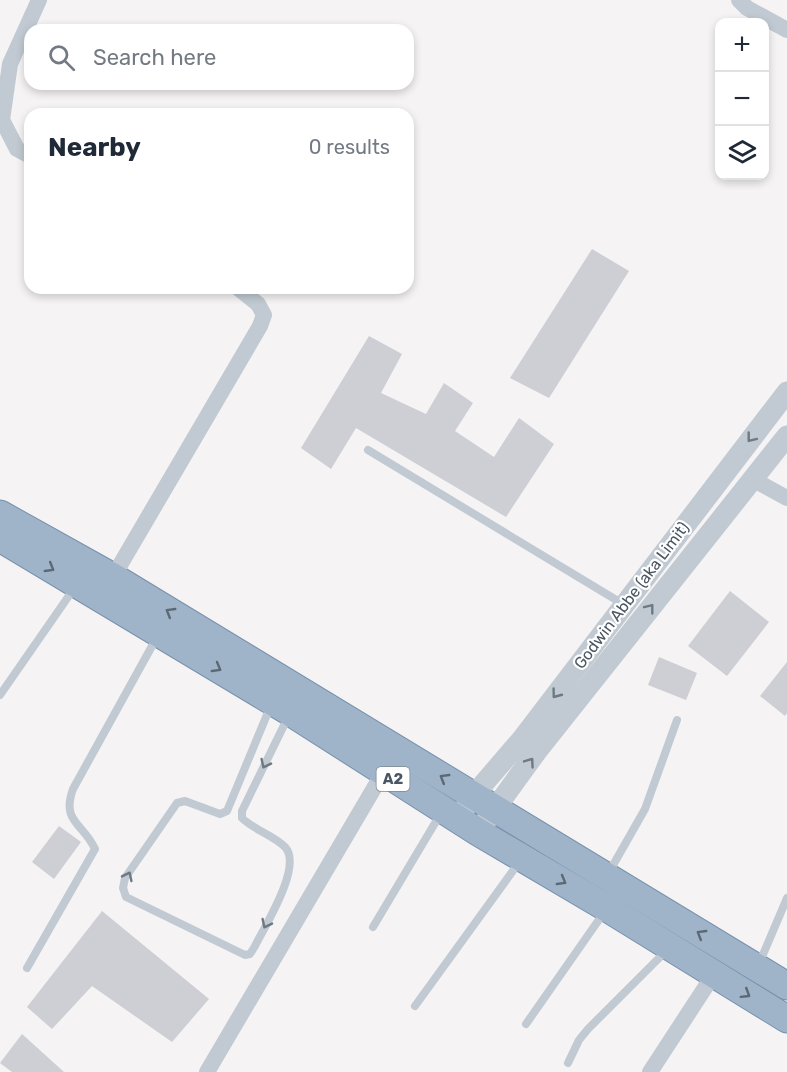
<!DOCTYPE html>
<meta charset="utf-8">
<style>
body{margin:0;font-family:Rubik,sans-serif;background:#f6f6f7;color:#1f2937}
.controls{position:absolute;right:18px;top:18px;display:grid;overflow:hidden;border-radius:12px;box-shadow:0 3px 9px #0003}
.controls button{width:54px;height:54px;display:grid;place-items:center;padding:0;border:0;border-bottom:2px solid #e0e1e3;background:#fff;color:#1f2937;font:30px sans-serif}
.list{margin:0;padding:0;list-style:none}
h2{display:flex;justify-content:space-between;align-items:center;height:78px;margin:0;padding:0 24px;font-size:26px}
h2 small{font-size:20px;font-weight:400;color:#747a83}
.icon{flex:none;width:33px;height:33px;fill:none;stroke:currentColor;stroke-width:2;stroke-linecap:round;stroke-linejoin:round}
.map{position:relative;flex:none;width:787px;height:1072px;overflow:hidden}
.search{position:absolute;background:#fff;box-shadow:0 3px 9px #0003;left:24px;top:24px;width:390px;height:66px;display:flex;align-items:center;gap:15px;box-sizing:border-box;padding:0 21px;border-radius:18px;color:#747a83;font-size:22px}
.panel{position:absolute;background:#fff;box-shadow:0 3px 9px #0003;left:24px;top:108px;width:390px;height:186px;border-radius:18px}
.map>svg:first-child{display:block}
</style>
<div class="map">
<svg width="787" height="1072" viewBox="0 0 787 1072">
<rect width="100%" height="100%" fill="#f5f3f3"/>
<g fill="#cdcfd5">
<path d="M592,249L629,271L549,398L510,378Z"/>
<path d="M369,336L402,354L381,393L426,414L444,383L473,403L455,431L494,457L519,418L554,444L506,517L356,428L331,469L301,448Z"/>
<path d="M730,591L769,622L727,676L688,646Z"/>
<path d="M659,657L697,673L686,700L648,685Z"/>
<path d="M787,662V713L785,716L760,696Z"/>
<path d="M59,826L81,842L54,879L32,862Z"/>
<path d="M102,911L209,999L172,1042L92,986L52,1029L27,1007Z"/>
<path d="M22,1034L64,1072H12L0,1063Z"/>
</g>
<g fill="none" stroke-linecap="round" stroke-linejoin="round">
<defs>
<g id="trunk">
<path d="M0,514L113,577L787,986"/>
<path d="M0,538L290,712L478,832L607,908L787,1019"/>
</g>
</defs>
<use href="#trunk" stroke="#7690ad" stroke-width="29"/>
<g stroke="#c1cad2" stroke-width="8">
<path d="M368,450L623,604"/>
<path d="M0,695L75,587"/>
<path d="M271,705L227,811L220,814L185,801L177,803L125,878L123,888L126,897L245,955L250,954L255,946C265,926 303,866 285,847C273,835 254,830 242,818V811L289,715"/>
<path d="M608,874L645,809L677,720"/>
<path d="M373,927L441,813"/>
<path d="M759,964L787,898"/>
<path d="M27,968L95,849C83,823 61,822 73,789L157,637"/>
<path d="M415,1006L520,861"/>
<path d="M526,1024L605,911"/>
<path d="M568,1063L579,1040L588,1029L668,949"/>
</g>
<g stroke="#c1cad2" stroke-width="16">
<path d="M739,0L747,8L787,30"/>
<path d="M30,156L17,149L2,120L10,64L39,0"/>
<path d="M752,479L787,498"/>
<path d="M113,577L260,326L264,315L258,304L238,288"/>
<path d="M207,1072L383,773"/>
<path d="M650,1072L714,974"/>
</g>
<g stroke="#c1cad2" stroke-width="21">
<path d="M457,820L473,796L522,739L787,392"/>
<path d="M478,832L537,751L787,436"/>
</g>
<use href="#trunk" stroke="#9fb4c9" stroke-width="27"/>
</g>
<defs><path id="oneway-chevron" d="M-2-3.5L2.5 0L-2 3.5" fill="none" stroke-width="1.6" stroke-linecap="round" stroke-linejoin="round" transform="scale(1.5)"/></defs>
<g stroke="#6e7983">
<use href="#oneway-chevron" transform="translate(751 438) rotate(128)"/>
<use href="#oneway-chevron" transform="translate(650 608) rotate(-52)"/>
<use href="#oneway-chevron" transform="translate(556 694) rotate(127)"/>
<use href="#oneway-chevron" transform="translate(530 762) rotate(-55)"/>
<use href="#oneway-chevron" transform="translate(265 764) rotate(116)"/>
<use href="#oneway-chevron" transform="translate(128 876) rotate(-64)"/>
<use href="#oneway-chevron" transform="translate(266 924) rotate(116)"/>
</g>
<g stroke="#5b6976">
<use href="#oneway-chevron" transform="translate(50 568) rotate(31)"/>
<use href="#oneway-chevron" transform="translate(170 612) rotate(-149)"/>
<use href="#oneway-chevron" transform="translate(217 668) rotate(30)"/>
<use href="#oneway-chevron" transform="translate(444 778) rotate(-149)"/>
<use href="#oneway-chevron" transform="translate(562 881) rotate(30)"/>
<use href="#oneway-chevron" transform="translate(701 934) rotate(-149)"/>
<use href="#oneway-chevron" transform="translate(746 994) rotate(32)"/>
</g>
<g text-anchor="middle" stroke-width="4.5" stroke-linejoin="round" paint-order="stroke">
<rect fill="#fff" stroke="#808990" stroke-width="1.5" x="376.5" y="767" width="33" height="24" rx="4.5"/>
<g font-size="15" font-weight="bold" fill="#4a5661">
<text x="393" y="784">A2</text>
</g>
<g font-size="16" fill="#4a5661" stroke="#fff">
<text transform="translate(631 595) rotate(-53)" y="6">Godwin Abbe (aka Limit)</text>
</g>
</g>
</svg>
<div class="controls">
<button>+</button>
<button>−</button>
<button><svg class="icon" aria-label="layers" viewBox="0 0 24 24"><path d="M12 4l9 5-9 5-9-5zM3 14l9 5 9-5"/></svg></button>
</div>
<div class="search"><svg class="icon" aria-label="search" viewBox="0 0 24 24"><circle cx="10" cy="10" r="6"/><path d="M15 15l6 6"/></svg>Search here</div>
<section class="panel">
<h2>Nearby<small>0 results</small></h2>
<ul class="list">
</ul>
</section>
</div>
